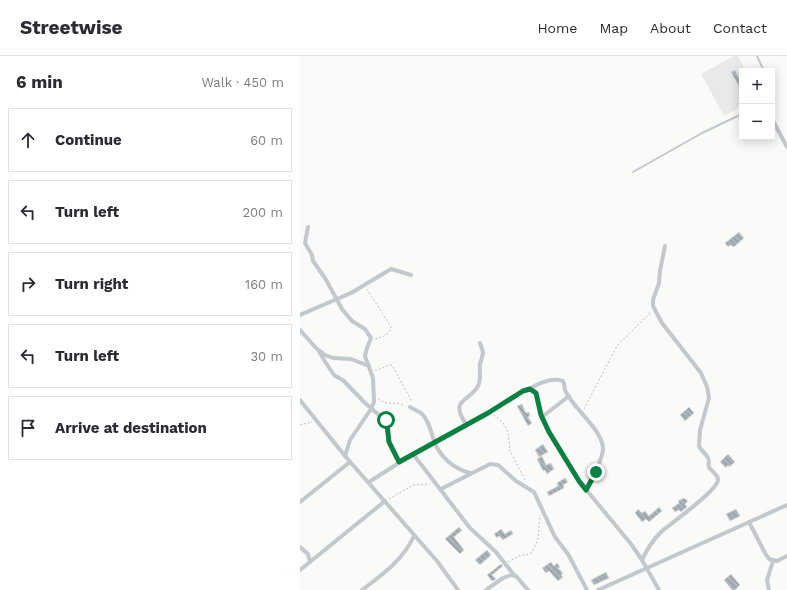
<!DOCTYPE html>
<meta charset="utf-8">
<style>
body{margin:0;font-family:"Work Sans",sans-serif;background:#f2f2f3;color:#2b2b33}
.controls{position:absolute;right:12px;top:12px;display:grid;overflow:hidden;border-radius:0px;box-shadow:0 2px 10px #0003}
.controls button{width:36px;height:36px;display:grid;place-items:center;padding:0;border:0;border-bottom:1px solid #e1e1e2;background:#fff;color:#2b2b33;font:20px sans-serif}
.stop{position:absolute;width:12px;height:12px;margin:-9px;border:3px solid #0b8043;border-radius:50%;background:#fff}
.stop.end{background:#0b8043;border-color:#fff;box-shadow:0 1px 4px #0008}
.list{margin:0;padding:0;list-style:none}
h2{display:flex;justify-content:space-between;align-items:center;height:52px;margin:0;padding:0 16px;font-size:17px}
h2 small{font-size:13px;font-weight:400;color:#7c7c81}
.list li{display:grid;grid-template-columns:26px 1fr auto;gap:12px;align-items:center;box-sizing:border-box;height:64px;margin:0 8px 8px;padding:0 8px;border:1px solid #e1e1e2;border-radius:0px}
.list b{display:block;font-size:15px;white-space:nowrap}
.list em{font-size:13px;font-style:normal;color:#7c7c81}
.icon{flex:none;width:22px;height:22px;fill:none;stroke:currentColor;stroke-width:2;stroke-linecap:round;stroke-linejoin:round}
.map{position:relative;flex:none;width:487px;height:534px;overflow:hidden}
header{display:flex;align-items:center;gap:24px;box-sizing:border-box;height:56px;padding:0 20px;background:#fff;border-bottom:1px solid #e1e1e2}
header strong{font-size:19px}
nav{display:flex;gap:22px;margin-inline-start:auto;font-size:14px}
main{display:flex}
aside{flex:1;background:#fff}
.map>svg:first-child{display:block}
</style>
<header>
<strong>Streetwise</strong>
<nav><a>Home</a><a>Map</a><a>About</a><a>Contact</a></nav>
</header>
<main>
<aside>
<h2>6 min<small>Walk · 450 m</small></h2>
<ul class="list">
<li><svg class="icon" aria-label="ahead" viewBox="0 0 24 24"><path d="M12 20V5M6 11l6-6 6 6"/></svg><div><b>Continue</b></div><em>60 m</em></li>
<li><svg class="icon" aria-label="left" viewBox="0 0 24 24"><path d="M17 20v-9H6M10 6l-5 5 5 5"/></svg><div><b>Turn left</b></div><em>200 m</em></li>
<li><svg class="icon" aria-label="right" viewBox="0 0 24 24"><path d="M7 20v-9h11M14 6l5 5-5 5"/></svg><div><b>Turn right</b></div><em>160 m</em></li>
<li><svg class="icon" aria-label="left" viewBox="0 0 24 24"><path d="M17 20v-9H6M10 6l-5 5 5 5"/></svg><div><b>Turn left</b></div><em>30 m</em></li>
<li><svg class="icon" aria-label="arrive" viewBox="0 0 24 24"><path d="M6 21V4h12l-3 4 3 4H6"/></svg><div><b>Arrive at destination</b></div></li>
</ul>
</aside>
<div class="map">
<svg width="487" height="534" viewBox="0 0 487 534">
<defs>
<pattern id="building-back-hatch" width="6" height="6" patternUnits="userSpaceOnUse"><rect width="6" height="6" fill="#aab3b9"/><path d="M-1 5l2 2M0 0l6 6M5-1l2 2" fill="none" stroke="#8e969c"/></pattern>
</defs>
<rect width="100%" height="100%" fill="#fafaf8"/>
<path fill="#e8e9e9" d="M434,0H438L446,15H442V50L424,60L401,18Z"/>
<g fill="url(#building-back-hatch)" stroke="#dcdcda">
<path d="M435,14L442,27V36L431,16Z"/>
<path d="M439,176L444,182L434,191L430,189L428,191L425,187Z"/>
<path d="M222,348L226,357L229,356L230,360L228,361L232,367L228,370L217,350Z"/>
<path d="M389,351L394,357L385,365L380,359Z"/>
<path d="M243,388L248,396L239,401L235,394Z"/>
<path d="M428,398L435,406L429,411L428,409L426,412L420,406Z"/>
<path d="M242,400L246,409L251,407L254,413L247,418L245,414L243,415L237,403Z"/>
<path d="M265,422L268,426L263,429L264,432L249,440L247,436L258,430L257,427Z"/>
<path d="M384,442L388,445L385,448L387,451L381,456L379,454L375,456L372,452L379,447L378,445Z"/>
<path d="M359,451L362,455L349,466L346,463L342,466L335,457L338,453L342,457L345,455L349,460Z"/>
<path d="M436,453L440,460L430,465L426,458Z"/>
<path d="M159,471L162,474L154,481L164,494L160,498L145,483Z"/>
<path d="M201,473L205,478L211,474L213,478L203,484L199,480L197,482L194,478Z"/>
<path d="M187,494L191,499L180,509L175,504Z"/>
<path d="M251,506L254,510L257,507L260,511L258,512L263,517L261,519L263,521L258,525L249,515L246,517L242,512Z"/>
<path d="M201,508L203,510L192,519L196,523L192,525L187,519Z"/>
<path d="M306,516L309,522L294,529L291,524Z"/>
<path d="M431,518L440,529L435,534H432L424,524Z"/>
</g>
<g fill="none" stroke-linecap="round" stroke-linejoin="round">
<g stroke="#bbbfc2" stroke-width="1" stroke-dasharray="2 2" stroke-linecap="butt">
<path d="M67,233L91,271C90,279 82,281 75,283"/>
<path d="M75,314C81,314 86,309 92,309L112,346"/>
<path d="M78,343C90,351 95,344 105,350"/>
<path d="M284,353L317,290L351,256"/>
<path d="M194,359L203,367L208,376L210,395L226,426"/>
<path d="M0,369L12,366"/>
<path d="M89,443L113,429L130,428"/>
<path d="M208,506L219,500L229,498L233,495L238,483L240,459"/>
</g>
<g stroke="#c3c8cc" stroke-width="2">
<path d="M457,0L464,15"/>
<path d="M333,116L402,77L442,58"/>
</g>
<g stroke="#c3c8cc" stroke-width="4">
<path d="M472,63L487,91"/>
<path d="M8,171L5,187L12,199L13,205L25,222L42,253L52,265L65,273L71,282L67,292L65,300L73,322L74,346L71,353L50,384L45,400"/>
<path d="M0,259L51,237L91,213L111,219"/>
<path d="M0,274L16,292L25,299L33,302L51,303L69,310"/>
<path d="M19,295L24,304L34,319L44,325L64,346L86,365L87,369L89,386L99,406"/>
<path d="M229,333C239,327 252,321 263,325C265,328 264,331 265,334C272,352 304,374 303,394C301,408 292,422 286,435"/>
<path d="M0,344L45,400L137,505L158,534"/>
<path d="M110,351C113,353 118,355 121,357C129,364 131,376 134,385C140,401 154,413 170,417"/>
<path d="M242,361L269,340"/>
<path d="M166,368C149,343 168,347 178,330C182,323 179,316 180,308C181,304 183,300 183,296C182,293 181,290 180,287"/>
<path d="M113,398L170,472L196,496L214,519"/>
<path d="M69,426L113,398L188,357L223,335L230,333L236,337L241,359L249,376L279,425L331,488L342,504L359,534"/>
<path d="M141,433L190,408L198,409L216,425L234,436L255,481L268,498L287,534"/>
<path d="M0,446L50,406"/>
<path d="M449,466L465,497L469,503L477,505L487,500"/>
<path d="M0,491L8,498L10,505"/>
<path d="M342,504C347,493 352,485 361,476C370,468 420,433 418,423C417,418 411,415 409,411C408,408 410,405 408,402C406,397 401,395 399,390L400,374L409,342L407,331L401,317L362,267L353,250V244L359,227L360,215L365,190"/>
<path d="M0,514L85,445"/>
<path d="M62,534C83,518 102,505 114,480"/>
<path d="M186,534L203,522L211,519L216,520L228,534"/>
<path d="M298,534L487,449"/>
<path d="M469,534L467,524L473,505"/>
</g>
</g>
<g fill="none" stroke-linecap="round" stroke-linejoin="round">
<path stroke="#0b8043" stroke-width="5" d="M86,364L87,369L89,386L99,406L188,357L223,335L230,333L236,337L241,359L249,376L279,425L286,434L296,416"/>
</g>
</svg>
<div class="controls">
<button>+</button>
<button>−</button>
</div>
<div class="stop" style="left:86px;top:364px"></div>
<div class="stop end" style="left:296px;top:416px"></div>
</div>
</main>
